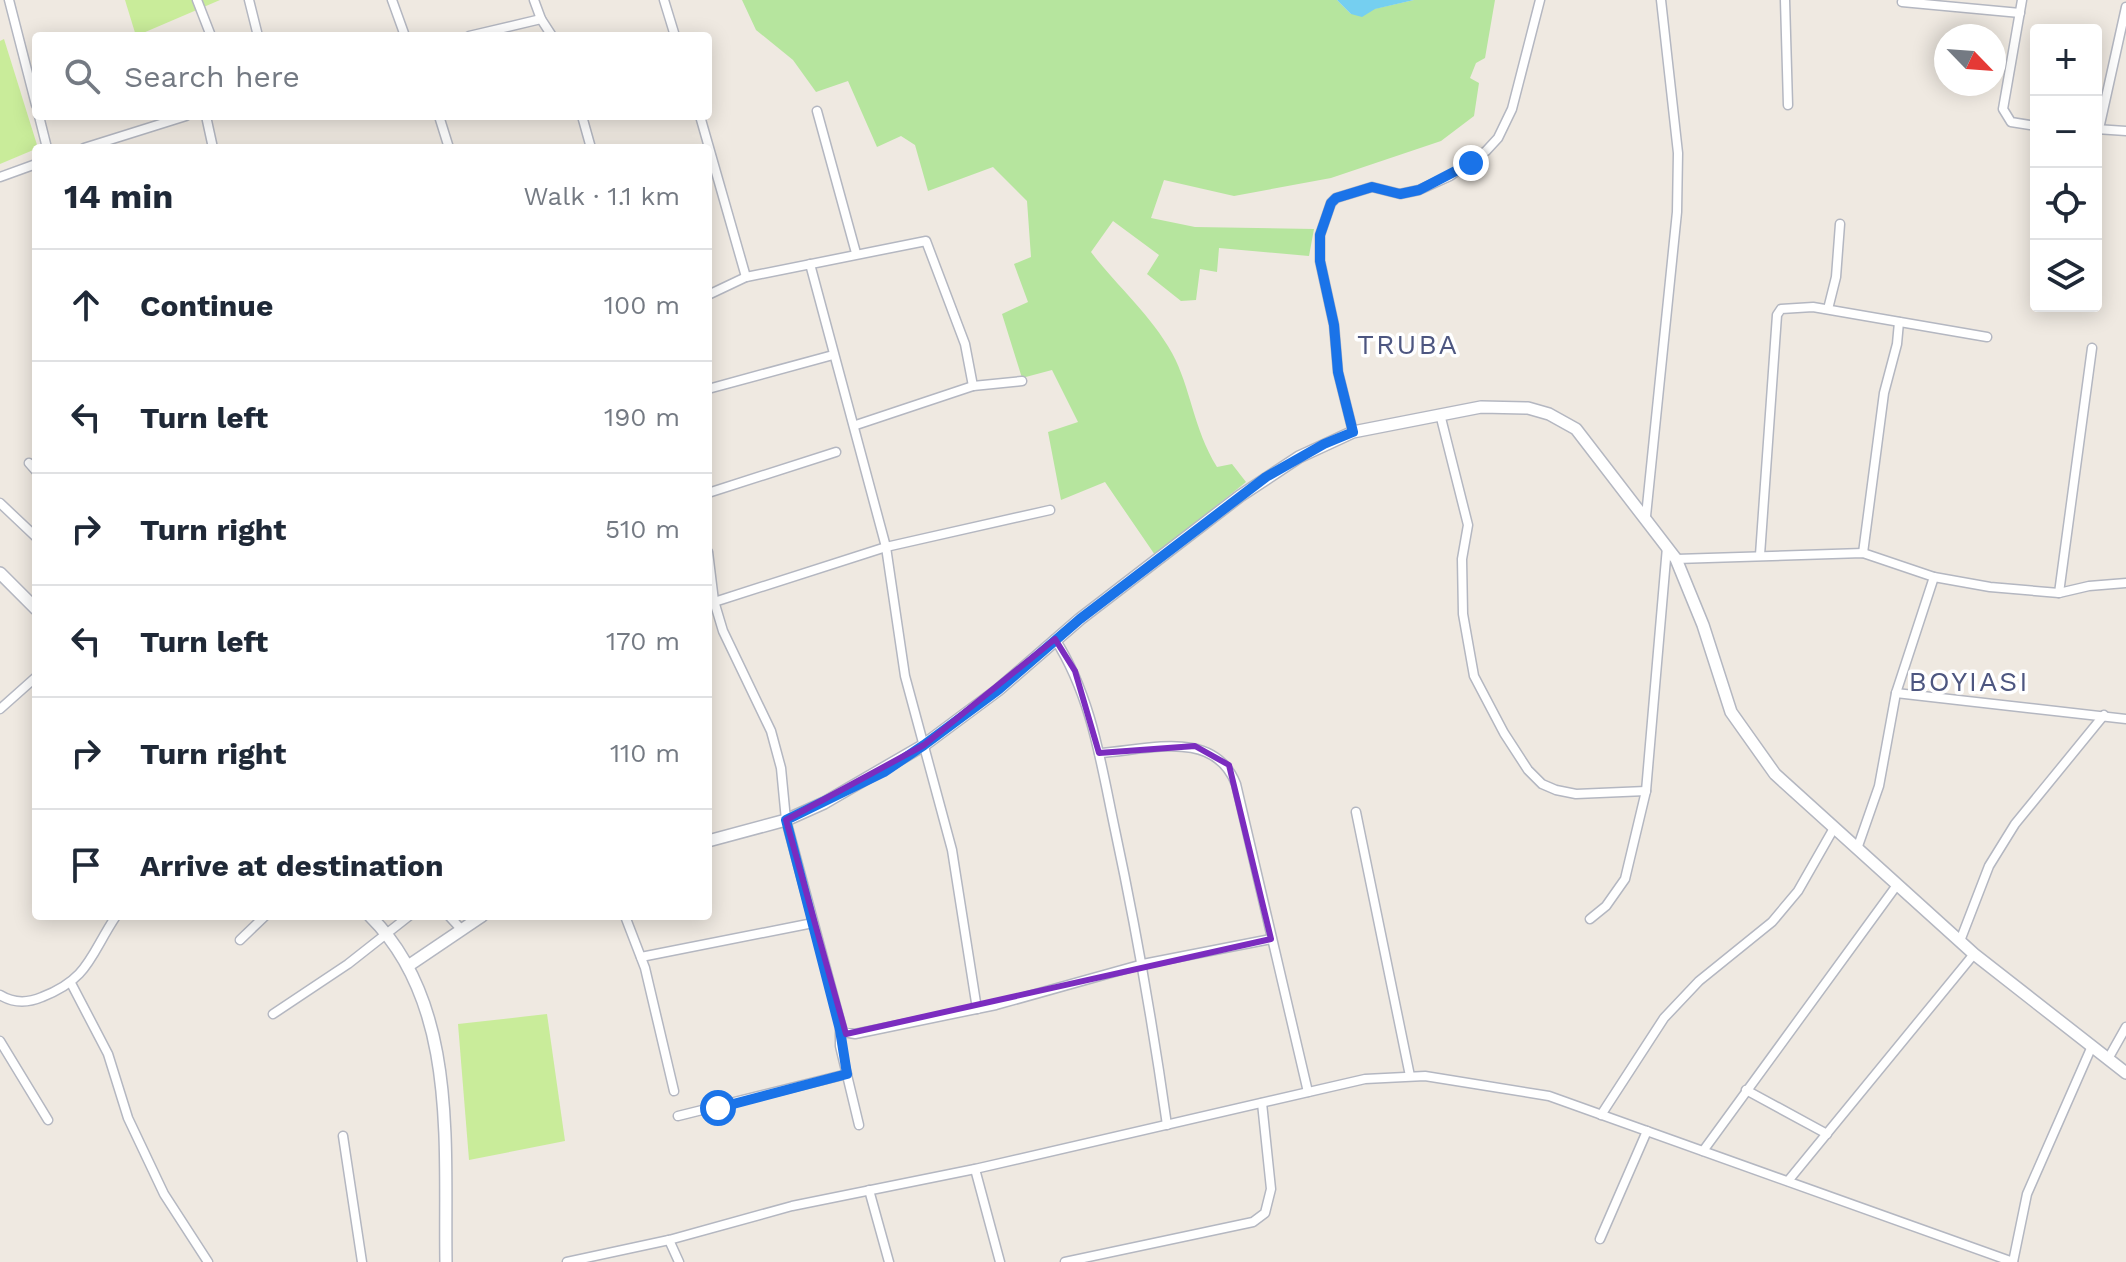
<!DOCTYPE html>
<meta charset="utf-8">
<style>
body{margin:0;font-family:"Work Sans",sans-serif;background:#f2f2f3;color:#1f2937}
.controls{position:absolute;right:24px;top:24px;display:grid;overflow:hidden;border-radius:8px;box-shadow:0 4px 20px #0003}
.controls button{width:72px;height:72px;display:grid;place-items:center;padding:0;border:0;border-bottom:2px solid #e0e1e3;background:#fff;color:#1f2937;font:40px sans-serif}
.compass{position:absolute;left:1934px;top:24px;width:72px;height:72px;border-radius:50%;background:#fff;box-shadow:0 4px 20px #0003;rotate:115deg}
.stop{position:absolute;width:24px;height:24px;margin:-18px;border:6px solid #1a73e8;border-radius:50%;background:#fff}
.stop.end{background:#1a73e8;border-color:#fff;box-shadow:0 2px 8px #0008}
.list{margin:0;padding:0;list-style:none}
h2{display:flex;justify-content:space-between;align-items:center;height:104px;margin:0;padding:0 32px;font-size:34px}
h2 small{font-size:26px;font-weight:400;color:#747a83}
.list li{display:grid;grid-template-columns:52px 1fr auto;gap:24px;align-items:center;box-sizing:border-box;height:112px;padding:0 32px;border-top:2px solid #e0e1e3}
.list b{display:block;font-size:30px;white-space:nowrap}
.list em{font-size:26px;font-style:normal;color:#747a83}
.icon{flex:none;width:44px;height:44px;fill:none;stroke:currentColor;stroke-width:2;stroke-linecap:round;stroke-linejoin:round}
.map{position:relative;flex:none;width:2126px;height:1262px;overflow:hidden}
.search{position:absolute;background:#fff;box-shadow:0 4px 20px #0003;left:32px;top:32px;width:680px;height:88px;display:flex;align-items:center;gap:20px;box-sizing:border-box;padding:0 28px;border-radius:8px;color:#747a83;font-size:30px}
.panel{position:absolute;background:#fff;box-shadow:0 4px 20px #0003;left:32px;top:144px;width:680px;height:776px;border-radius:8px}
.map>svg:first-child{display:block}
</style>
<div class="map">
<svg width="2126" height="1262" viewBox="0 0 2126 1262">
<rect width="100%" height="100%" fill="#efe9e1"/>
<path fill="#b6e59e" d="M742,0H1337L1351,14L1414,0H1495L1485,58L1476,63L1470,78L1479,83L1474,116L1441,141L1331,178L1234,196L1164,180L1151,218L1195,227L1314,229L1309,256L1219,248L1217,272L1200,269L1196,300L1181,301L1147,274L1159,255L1113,221L1091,252C1117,286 1151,315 1172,353C1191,388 1193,428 1217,467L1232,464L1246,482L1155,555L1105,482L1061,500L1048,432L1078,422L1052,370L1022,378L1002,314L1028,302L1014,264L1031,257L1027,201L993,167L928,191L915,145L901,136L877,147L848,81L816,92L793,60L756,30Z"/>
<g fill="#c9ec9a">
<path d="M125,0H220L136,36Z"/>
<path d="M4,39L38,148L0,164V41Z"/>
<path d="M547,1014L565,1141L469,1160L458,1024Z"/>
</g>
<path fill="#75cff0" d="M1337,0H1414L1375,9L1362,17L1351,14Z"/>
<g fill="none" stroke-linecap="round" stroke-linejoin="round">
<defs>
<g id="street">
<path d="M9,0L36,105"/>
<path d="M197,0L211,36"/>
<path d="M249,0L258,36"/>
<path d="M392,0L405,36"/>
<path d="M534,0L541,19"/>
<path d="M664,0L675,36"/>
<path d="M1785,0L1788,105"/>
<path d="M2022,0L2003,109L2011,122L2036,126"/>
<path d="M1902,2L2020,13"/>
<path d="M469,36L541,19L552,36"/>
<path d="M817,111L856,253"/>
<path d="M39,116L47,148"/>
<path d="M206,116L213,148"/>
<path d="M439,116L449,148"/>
<path d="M582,116L591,148"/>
<path d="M700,116L746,277"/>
<path d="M2096,129L2126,131"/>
<path d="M2099,129L2126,7"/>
<path d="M84,148L186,116"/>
<path d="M0,177L36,164"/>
<path d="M810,264L886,547L905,676L952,850L977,1009"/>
<path d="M708,295L746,277L926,241L965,344L973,386"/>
<path d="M1828,309L1836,277L1840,224"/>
<path d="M708,389L833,355"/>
<path d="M1440,414L1468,525L1462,559L1463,614L1474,676L1504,733L1528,770L1542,784L1556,790L1576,794L1646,791"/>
<path d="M856,425L973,386L1022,381"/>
<path d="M1353,432L1338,372L1334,325L1320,261V235L1331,203L1336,198L1372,187L1400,194L1419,190L1450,176L1486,151L1498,138L1512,109L1540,0"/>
<path d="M29,463L36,471"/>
<path d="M708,493L836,452"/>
<path d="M0,503L36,537"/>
<path d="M1646,516L1677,212L1678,153L1661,0"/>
<path d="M708,552L714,601L723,631L771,731L781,768L786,820L843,1032L855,1034L996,1005L1143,964L1271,939"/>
<path d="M1863,553L1884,393L1897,344L1899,322"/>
<path d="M1760,555L1777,315L1781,309L1813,307L1987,337"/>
<path d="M1676,559L1863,553L1934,577L1990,587L2059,593L2089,586L2126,583"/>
<path d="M2059,593L2092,348"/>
<path d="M708,604L886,547L1050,510"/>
<path d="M1055,639C1092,697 1101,764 1115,830C1136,928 1153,1026 1167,1125"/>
<path d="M1896,693L2126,719"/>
<path d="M0,709L36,677"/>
<path d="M1099,753C1148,750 1214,728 1236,784L1308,1092"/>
<path d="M1356,812L1410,1076"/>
<path d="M1857,849L1879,786L1896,693L1934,577"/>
<path d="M449,916L461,929"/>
<path d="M625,916L645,968L674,1091"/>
<path d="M1590,919L1606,906L1625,879L1646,791L1667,547"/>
<path d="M240,940L265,916"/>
<path d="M1960,941L1989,866L2015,824L2104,715"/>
<path d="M641,957L813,923"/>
<path d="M72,985L108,1054L128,1118L164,1194L208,1262"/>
<path d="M0,995C13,1003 28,1003 42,997C89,979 90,955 116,916"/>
<path d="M273,1014L348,964L409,916"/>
<path d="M840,1030V1046L859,1125"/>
<path d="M0,1041L48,1120"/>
<path d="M2108,1059L2126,1027"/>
<path d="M1746,1090L1827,1134"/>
<path d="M1601,1115L1664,1018L1699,981L1772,922L1798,891L1834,828"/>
<path d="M678,1116L847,1074"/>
<path d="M343,1136L362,1262"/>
<path d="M1703,1151L1897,885"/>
<path d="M975,1169L1000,1262"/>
<path d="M1788,1181L1974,954"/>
<path d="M869,1190L889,1262"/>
<path d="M1600,1239L1647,1131"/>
<path d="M669,1240L679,1262"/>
<path d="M567,1262L669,1240L792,1206L975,1169L1365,1079L1425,1076L1549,1096L2013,1262"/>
<path d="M1065,1262L1253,1222L1265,1213L1271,1189L1262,1103"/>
<path d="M2013,1262L2027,1194L2092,1046"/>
</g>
<g id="secondary">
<path d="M0,573L36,609"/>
<path d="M708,841L786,820L824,803L924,745L998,690L1080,619L1240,496L1299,457L1353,432L1481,407L1528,408L1549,414L1576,429L1676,559L1703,625L1731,712L1775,774L1974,954L2126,1073"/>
<path d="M370,916C459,1004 444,1147 446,1262"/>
<path d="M408,966L482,916"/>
</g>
</defs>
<use href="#street" stroke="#b4b7c1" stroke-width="11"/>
<use href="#secondary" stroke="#b4b7c1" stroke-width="14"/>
<use href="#street" stroke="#fff" stroke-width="8"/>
<use href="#secondary" stroke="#fff" stroke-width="11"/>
</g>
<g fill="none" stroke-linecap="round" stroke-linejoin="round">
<path stroke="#1a73e8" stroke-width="10" d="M718,1108L847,1074L840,1030L786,820L884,772L924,745L998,690L1080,619L1266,477L1324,444L1353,432L1338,372L1334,325L1320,261V235L1331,203L1336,198L1372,187L1400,194L1419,190L1471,163"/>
</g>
<path fill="none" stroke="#7b2cbf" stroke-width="6" stroke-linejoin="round" d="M1055,639L1075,671L1099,753L1195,746L1229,765L1271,939L846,1034L786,820L924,745Z"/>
<g text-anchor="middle" stroke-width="7" stroke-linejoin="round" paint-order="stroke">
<g font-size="28" letter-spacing="2" fill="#4d5680" stroke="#fff">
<text x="1408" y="354">TRUBA</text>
<text x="1969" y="691">BOYIASI</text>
</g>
</g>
</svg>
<div class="controls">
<button>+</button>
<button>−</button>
<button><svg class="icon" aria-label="locate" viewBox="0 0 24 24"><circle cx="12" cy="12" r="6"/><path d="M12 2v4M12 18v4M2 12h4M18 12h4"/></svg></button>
<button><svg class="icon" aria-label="layers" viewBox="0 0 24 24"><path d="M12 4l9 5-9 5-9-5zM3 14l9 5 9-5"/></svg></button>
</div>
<svg class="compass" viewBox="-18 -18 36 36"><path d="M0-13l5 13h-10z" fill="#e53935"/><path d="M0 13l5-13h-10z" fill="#747a83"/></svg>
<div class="stop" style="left:718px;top:1108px"></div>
<div class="stop end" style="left:1471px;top:163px"></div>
<div class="search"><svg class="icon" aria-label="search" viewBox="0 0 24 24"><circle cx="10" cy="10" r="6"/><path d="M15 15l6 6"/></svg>Search here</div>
<section class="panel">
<h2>14 min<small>Walk · 1.1 km</small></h2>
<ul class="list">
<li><svg class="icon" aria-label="ahead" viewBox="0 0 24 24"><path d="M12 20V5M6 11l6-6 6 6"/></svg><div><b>Continue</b></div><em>100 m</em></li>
<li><svg class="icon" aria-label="left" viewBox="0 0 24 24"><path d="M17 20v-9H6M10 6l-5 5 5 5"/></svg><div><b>Turn left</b></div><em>190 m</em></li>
<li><svg class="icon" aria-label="right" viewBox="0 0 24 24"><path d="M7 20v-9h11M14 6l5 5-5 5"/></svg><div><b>Turn right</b></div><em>510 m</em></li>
<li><svg class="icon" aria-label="left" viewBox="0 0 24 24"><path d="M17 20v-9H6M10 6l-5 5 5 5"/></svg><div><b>Turn left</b></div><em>170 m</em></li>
<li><svg class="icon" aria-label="right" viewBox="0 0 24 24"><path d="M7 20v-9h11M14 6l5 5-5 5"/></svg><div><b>Turn right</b></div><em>110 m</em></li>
<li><svg class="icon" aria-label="arrive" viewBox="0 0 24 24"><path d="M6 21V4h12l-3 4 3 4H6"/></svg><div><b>Arrive at destination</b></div></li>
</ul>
</section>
</div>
